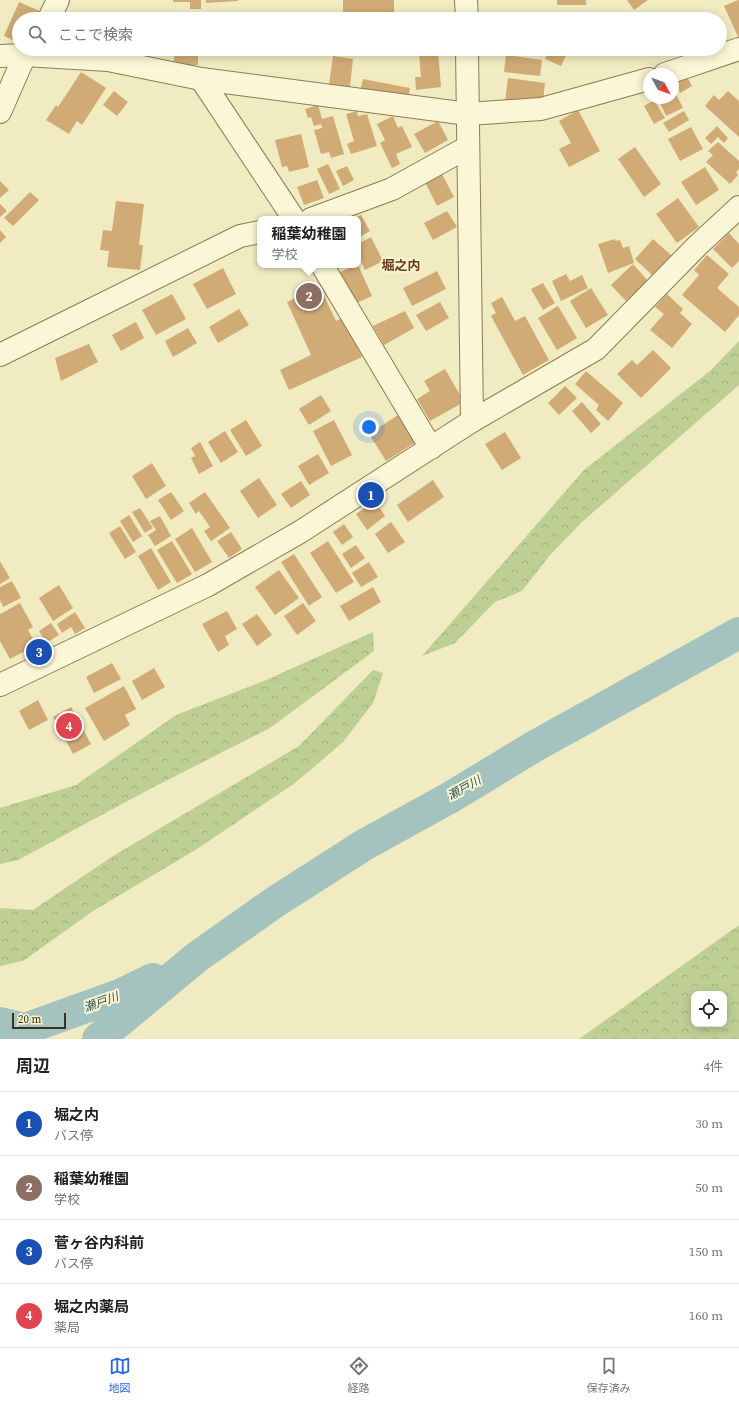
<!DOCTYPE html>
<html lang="ja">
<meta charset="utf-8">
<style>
body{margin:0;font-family:"Source Serif 4","Noto Sans JP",serif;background:#f2f2f2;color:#202124}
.controls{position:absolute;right:12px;bottom:12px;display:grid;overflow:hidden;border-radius:8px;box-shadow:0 2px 10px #0003}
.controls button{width:36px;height:36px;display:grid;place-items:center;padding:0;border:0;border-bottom:1px solid #e0e0e0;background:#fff;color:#202124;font:20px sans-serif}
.compass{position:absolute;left:643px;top:68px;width:36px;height:36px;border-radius:50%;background:#fff;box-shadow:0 2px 10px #0003;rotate:131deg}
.scale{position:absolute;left:12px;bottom:10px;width:54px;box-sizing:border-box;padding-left:4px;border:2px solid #3a301d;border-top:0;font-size:11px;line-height:14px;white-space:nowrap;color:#3a301d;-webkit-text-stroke:3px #f8f3d1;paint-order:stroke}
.you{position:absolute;left:369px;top:427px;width:14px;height:14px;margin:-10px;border:3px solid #fff;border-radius:50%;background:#1a73e8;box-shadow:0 0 0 6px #1a73e833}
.badge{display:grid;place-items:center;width:26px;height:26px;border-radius:50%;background:#2563eb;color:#fff;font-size:13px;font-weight:700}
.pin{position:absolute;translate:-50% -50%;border:2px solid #fff;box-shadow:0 1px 4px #0006}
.popup{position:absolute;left:257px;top:216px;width:104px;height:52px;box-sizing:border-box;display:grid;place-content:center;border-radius:8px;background:#fff;filter:drop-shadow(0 1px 3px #0005);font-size:13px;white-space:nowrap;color:#757577}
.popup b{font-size:15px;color:#202124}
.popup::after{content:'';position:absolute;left:50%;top:100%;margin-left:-8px;border:8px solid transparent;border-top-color:#fff}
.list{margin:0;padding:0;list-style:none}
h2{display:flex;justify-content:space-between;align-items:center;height:52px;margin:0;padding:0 16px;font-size:17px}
h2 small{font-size:13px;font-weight:400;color:#757577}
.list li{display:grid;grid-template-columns:26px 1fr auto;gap:12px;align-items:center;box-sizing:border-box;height:64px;padding:0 16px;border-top:1px solid #e0e0e0}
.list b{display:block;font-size:15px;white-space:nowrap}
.list p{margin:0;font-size:13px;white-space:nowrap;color:#757577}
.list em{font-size:13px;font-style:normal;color:#757577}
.icon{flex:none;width:22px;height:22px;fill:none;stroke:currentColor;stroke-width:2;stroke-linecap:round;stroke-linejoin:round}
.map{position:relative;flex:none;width:739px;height:1039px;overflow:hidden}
.search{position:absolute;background:#fff;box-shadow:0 2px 10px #0003;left:12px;right:12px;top:12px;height:44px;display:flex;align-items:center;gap:10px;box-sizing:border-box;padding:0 14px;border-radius:22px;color:#757577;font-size:15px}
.sheet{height:308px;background:#fff}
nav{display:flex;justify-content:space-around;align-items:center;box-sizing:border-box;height:56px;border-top:1px solid #e0e0e0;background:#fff;font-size:11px;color:#757577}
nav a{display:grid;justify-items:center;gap:2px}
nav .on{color:#2563eb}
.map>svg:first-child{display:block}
</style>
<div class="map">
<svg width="739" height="1039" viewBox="0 0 739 1039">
<defs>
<pattern id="forest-crowns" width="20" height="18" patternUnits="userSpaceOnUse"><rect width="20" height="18" fill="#becf94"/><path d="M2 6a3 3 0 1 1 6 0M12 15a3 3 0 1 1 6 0" fill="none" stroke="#a4b27f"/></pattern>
</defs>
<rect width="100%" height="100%" fill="#f1ebc1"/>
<g fill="url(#forest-crowns)" fill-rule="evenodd">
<path d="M739,341V385L582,522L550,555L522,591L495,602L455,643L422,656L584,470L710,371Z"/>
<path d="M373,632L374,651L270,728L150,789L18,860L0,864V808L76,785L176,715L266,680Z"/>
<path d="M373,670L383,673L373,703L343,742L295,783L197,849L93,911L23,961L0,966V908L33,910L113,856L299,746Z"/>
<path d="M739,925V1039H579ZM694,994H724V1024H694Z"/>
</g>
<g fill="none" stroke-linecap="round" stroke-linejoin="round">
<g stroke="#a4c3bf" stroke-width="32">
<path d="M0,1023L25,1029L122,994L153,979"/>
<path d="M98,1039L197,957L275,902L364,845L451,797L535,746L739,633"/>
</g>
</g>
<g fill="#d1ab75">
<path d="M173,0H201V9H190V2H173Z"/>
<path d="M206,0H238V1L206,3Z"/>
<rect x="343" y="0" width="51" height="17"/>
<rect x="557" y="0" width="29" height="5"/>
<path d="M627,0H648L634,10Z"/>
<path d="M738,0H739V39L724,6Z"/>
<path d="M19,2L42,12L38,19H19V43L4,36Z"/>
<path d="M567,14L578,19H564Z"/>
<rect x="174" y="49" width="24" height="16"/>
<path d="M550,49H569L561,66L545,59Z"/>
<path d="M438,51L441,87L416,90L415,77H421L419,53Z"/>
<path d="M506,55L542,60L540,76L504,72Z"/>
<path d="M333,56L353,59L350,87L329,85Z"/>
<path d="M81,72L106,88L82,125L77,121L69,134L46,120L56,105L58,107Z"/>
<path d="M687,77L692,86L680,93L675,83Z"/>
<path d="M508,78L545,83L543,102L518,100V103L505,101Z"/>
<path d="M363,79L410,88L408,101L360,91Z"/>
<path d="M673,90H674L683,108L666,116L658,98H673Z"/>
<path d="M114,91L128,102L117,116L103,105Z"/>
<path d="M728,91L739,101V137L705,106L714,95L719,100Z"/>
<path d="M654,100L665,118L654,124L644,106Z"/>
<path d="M318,105L322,119L333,116L344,154L331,158L329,152L321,154L314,130L322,128L321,124L314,126L311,117L308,118L305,109Z"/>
<path d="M578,110L600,151L569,167L559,149L571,143L559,121Z"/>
<path d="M357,111L358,116L367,114L377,146L351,154L347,144L354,141L346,114Z"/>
<path d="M684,111L689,120L669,132L663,123Z"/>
<path d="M393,116L398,128L402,126L412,147L396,154L400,164L392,168L380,143L385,140L377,124Z"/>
<path d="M438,121L448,140L425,153L414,134Z"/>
<path d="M717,126L728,138L724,143L718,137L711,144L705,138Z"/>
<path d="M691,127L703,149L680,161L668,139Z"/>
<path d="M301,134L309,167L289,172L287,166L282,167L275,140Z"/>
<path d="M718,142L739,161V169L736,172L738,175L730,184L706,162L713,155L708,151Z"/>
<path d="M635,147L661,184L644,197L618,159Z"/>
<path d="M328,164L340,189L329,194L317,169Z"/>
<path d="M347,166L354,180L343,186L336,171Z"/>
<path d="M705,167L719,190L696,205L681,182Z"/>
<path d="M442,174L454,197L437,206L425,182Z"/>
<path d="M317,180L324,198L304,205L297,187Z"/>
<path d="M0,181L9,190L0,198Z"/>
<path d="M30,192L39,200L13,226L4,218Z"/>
<path d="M678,198L699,227L677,243L656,214Z"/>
<path d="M116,201L144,204L139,245H143L140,270L107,267L109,251L100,250L103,230L112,231Z"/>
<path d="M0,204L7,211L0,217Z"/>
<path d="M447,211L457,227L433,240L424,223Z"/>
<path d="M361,215L370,231L358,238V219H353Z"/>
<path d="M0,230L6,237L0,243Z"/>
<path d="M729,233L739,244V261L732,268L713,249Z"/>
<path d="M371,237L383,261L365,270L358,254V244Z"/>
<path d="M615,239V241L620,240L623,248L629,246L634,263L608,273L598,244Z"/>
<path d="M653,239L672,256L653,276L635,259Z"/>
<path d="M707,255L729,274L717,288L739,307V315L725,332L682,295L699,275L694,270Z"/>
<path d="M633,264L648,281L626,301L611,285Z"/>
<path d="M356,265H358L372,296L352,305L338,273Z"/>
<path d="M223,268L236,294L207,309L193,284Z"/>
<path d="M437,271L446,289L412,306L403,288Z"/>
<path d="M566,274L570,281L582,275L588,288L561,301L552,281Z"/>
<path d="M543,283L555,303L543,310L531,289Z"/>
<path d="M320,287L336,321L344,317L362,357L289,390L280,370L311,355L287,302Z"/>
<path d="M591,288L608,315L586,328L570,301Z"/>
<path d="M172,294L186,319L156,335L142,310Z"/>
<path d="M667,294L683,309L680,313L692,324L672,348L650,330L664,314L655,307Z"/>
<path d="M502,297L515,321L525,316L549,360L523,375L491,316L496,313L491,303Z"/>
<path d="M440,302L449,318L426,331L416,315Z"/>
<path d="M558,306L577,338L557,350L538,318Z"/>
<path d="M239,309L249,325L218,343L209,327Z"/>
<path d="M405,311L414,328L384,345L373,326Z"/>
<path d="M136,322L144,338L121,351L112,335Z"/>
<path d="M188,328L197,343L173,357L165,341Z"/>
<path d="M89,344L98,362L61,381L55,358Z"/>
<path d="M653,350L671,368L641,398L617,374L632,360L637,365Z"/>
<path d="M445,369L464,402L430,421L417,399L430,391L424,381Z"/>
<path d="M586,371L623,403L608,421L596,410L599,405L575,384Z"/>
<path d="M565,386L577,398L559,415L548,403Z"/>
<path d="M321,395L331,411L309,425L299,409Z"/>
<path d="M582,402L601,424L591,433L572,411Z"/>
<path d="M398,415L416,442L386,461L369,434Z"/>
<path d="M246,420L262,446L246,456L230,430Z"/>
<path d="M334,420L352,455L331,466L313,431Z"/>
<path d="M225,431L238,452L221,463L208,442Z"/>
<path d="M505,432L521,458L502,470L485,444Z"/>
<path d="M200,442L213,466L199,474L191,458L195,456L191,448Z"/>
<path d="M318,454L329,473L309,485L298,466Z"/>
<path d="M152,463L166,486L146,499L132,476Z"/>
<path d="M259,478L277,505L258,518L240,491Z"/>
<path d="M433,480L444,497L408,522L397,505Z"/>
<path d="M301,481L310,495L291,508L281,494Z"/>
<path d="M171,492L184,511L171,520L158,500Z"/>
<path d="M205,492L230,528L211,541L204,531L210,527L199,511L196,514L189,503Z"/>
<path d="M375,501L385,516L367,530L356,514Z"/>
<path d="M140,508L153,528L145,533L132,512Z"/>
<path d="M129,515L142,536L133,542L120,521Z"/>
<path d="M160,516L171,536L155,546L148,535L156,530L150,521Z"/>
<path d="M391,522L405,542L388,553L375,534Z"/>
<path d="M344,524L353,537L342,545L333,532Z"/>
<path d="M120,526L136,552L125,559L109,533Z"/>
<path d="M192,528L212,562L195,572L175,539Z"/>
<path d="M231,532L242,549L229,558L217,541Z"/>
<path d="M172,541L192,574L177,583L157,550Z"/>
<path d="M328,541L354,582L336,593L310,553Z"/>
<path d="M356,545L365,558L351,568L342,554Z"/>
<path d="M151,548L171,582L158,590L138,556Z"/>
<path d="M294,554L322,597L309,606L281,562Z"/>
<path d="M0,561L10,578L0,584Z"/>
<path d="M369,562L378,577L361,587L352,573Z"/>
<path d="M279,570L299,598L275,615L255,587Z"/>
<path d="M12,581L21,598L3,607L0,600V587Z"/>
<path d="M59,585L73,608L53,621L39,598Z"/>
<path d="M373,587L381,602L349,621L340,606Z"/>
<path d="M20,603L33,627L28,630L36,645L10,659L0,641V614Z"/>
<path d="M303,603L316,621L297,635L284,616Z"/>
<path d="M227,611L237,629L225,636L229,645L218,652L202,624Z"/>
<path d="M75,612L85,628L75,634L71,627L62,633L57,624Z"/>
<path d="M257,614L272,635L257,646L242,624Z"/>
<path d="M51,623L59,635L46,643L39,631Z"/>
<path d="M112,663L121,679L94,693L86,677Z"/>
<path d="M154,668L165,687L142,700L132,681Z"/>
<path d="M124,686L136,709L125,715L130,725L104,741L85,708Z"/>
<path d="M38,700L48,720L29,730L19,711Z"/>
<path d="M71,707L91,744L73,754L53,717Z"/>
</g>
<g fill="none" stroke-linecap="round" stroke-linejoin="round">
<defs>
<g id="minor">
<path d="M466,0L467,19"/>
<path d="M49,19L58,0"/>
<path d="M467,49L472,421"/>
<path d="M0,56L25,55L108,60L201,79L468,114L541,109L649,79"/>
<path d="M665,74L739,49"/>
<path d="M201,79L294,219"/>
<path d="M0,112L25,55L30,49"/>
<path d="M311,219L392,189L468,147"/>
<path d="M322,265L431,448"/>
<path d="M0,355L240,236L260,232"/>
<path d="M0,685L208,585L300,532L472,421L596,349L697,246L739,207"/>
</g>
</defs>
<use href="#minor" stroke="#8b7c57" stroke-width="24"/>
<use href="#minor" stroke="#fbf6d5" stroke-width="22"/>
</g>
<g text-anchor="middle" stroke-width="4" stroke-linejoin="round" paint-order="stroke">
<g font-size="12" font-style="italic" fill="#2b565b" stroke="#f8f3d1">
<text transform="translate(464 788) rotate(-29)" y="4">瀬戸川</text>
<text transform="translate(101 1002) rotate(-20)" y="4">瀬戸川</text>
</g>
<g font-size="13" font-weight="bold" fill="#6a3819" stroke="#f8f3d1">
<text x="401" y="270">堀之内</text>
</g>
</g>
</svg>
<div class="controls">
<button><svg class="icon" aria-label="locate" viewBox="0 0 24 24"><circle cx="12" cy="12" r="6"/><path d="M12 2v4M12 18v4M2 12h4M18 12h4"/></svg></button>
</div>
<svg class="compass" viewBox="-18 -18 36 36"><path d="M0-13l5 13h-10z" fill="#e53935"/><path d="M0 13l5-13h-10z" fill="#757577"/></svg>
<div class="scale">20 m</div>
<div class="you"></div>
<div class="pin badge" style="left:371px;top:495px;background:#1a4fb4">1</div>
<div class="pin badge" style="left:309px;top:296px;background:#8d6e63">2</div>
<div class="popup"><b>稲葉幼稚園</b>学校</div>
<div class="pin badge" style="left:39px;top:652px;background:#1a4fb4">3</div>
<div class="pin badge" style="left:69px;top:726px;background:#e0444e">4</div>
<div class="search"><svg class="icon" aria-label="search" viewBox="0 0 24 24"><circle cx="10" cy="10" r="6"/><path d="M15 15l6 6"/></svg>ここで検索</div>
</div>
<section class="sheet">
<h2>周辺<small>4件</small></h2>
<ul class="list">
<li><span class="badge" style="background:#1a4fb4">1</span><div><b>堀之内</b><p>バス停</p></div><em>30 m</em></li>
<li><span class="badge" style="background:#8d6e63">2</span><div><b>稲葉幼稚園</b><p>学校</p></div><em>50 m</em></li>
<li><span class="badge" style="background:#1a4fb4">3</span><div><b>菅ヶ谷内科前</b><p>バス停</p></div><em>150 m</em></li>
<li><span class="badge" style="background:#e0444e">4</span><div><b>堀之内薬局</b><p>薬局</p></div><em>160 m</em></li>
</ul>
</section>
<nav>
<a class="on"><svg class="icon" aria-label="map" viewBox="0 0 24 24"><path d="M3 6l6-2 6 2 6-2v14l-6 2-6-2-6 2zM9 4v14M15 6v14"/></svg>地図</a>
<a><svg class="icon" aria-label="directions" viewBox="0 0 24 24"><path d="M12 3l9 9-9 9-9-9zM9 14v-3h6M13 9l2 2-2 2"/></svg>経路</a>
<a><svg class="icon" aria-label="saved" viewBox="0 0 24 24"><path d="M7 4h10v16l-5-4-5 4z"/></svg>保存済み</a>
</nav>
